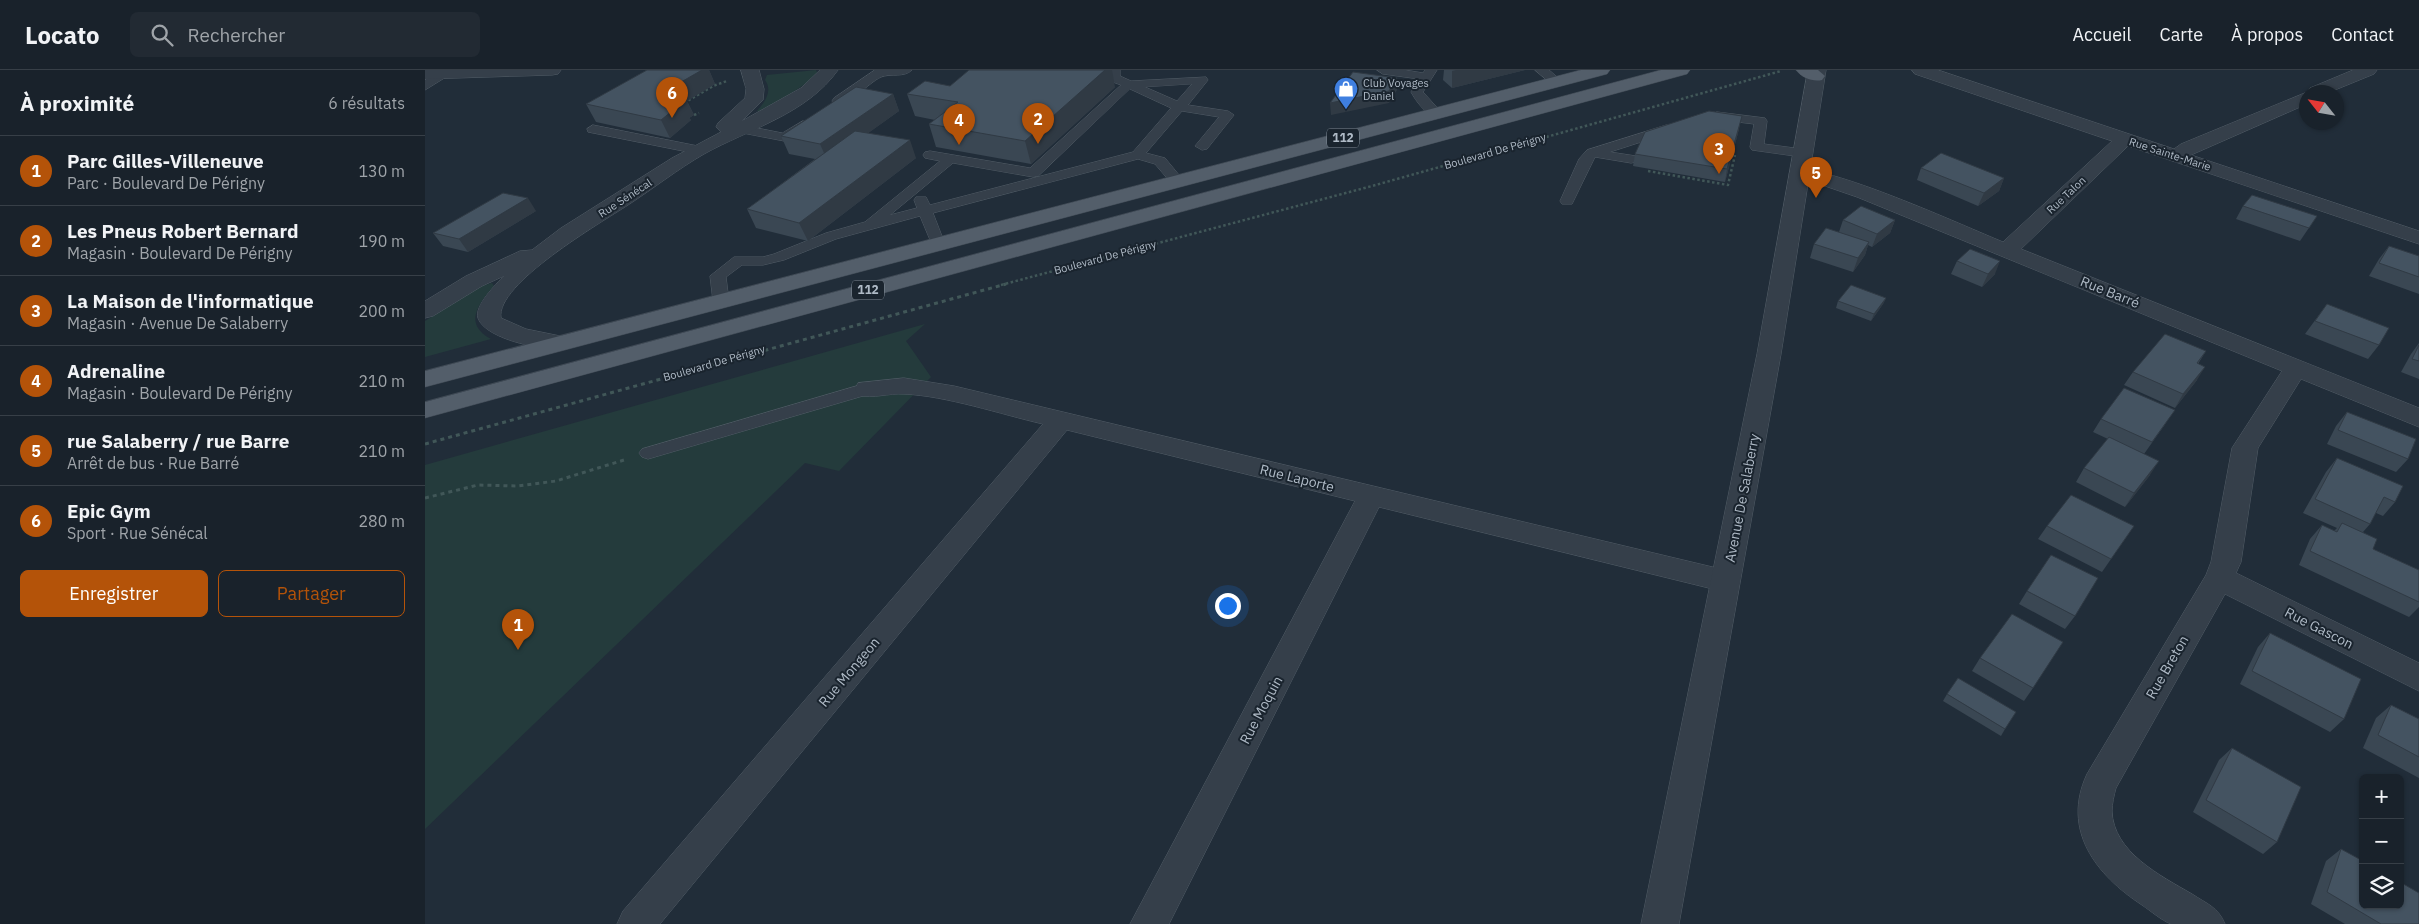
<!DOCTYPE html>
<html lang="fr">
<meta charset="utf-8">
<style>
body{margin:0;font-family:"IBM Plex Sans",sans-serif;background:#222a33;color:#f1f3f6}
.controls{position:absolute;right:15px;bottom:15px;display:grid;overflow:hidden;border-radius:8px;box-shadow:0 1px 4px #0004}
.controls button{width:45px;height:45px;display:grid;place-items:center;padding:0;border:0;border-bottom:1px solid #373f47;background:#19222b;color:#f1f3f6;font:25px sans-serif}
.compass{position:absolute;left:1874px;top:15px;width:45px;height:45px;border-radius:50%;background:#19222b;box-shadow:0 1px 4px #0004;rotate:301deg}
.you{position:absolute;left:802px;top:535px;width:18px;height:18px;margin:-12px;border:4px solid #fff;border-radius:50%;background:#1a73e8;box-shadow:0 0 0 8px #1a73e833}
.badge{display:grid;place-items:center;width:32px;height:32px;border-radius:50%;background:#b45309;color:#fff;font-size:16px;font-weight:700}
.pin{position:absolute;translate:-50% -41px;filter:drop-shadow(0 1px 2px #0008)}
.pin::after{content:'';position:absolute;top:26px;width:18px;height:15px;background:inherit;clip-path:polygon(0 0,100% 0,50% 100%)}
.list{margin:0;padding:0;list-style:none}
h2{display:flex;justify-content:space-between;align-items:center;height:65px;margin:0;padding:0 20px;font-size:21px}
h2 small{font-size:16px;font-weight:400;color:#9fa4a9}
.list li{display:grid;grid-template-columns:32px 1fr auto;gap:15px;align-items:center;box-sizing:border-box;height:70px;padding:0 20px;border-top:1px solid #373f47}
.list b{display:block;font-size:19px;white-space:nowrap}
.list p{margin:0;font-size:16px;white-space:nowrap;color:#9fa4a9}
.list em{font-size:16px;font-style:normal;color:#9fa4a9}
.actions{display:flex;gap:10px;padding:15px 20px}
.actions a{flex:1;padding:11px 0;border:1px solid #b45309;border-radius:8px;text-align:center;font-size:18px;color:#b45309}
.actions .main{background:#b45309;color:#fff}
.icon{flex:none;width:28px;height:28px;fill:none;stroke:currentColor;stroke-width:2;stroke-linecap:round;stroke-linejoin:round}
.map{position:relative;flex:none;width:1994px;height:854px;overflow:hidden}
header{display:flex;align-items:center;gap:30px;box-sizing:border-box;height:70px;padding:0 25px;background:#19222b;border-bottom:1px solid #373f47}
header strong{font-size:24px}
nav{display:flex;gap:28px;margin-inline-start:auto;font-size:18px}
.search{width:350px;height:45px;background:#222a33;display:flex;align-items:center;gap:12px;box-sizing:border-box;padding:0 18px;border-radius:8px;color:#9fa4a9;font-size:19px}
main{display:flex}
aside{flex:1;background:#19222b}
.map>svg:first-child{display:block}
</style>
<header>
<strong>Locato</strong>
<div class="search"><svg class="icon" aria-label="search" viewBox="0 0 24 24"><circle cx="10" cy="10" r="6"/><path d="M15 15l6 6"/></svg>Rechercher</div>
<nav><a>Accueil</a><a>Carte</a><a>À propos</a><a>Contact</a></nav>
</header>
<main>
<aside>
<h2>À proximité<small>6 résultats</small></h2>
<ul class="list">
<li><span class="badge">1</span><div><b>Parc Gilles-Villeneuve</b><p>Parc · Boulevard De Périgny</p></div><em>130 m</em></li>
<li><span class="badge">2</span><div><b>Les Pneus Robert Bernard</b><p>Magasin · Boulevard De Périgny</p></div><em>190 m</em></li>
<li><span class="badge">3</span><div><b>La Maison de l'informatique</b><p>Magasin · Avenue De Salaberry</p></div><em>200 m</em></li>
<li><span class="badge">4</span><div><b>Adrenaline</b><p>Magasin · Boulevard De Périgny</p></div><em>210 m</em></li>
<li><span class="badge">5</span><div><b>rue Salaberry / rue Barre</b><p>Arrêt de bus · Rue Barré</p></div><em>210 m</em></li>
<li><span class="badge">6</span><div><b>Epic Gym</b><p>Sport · Rue Sénécal</p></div><em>280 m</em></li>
</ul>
<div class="actions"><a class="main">Enregistrer</a><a>Partager</a></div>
</aside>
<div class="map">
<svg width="1994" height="854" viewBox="0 0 1994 854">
<rect width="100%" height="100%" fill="#212d39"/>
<g fill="#243b3c">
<path d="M391,0L393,5L339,42L332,41C340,32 348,21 340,10L342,5Z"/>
<path d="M67,213L69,216C53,234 38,254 66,269L0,287V251L56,216Z"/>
<path d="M500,254L481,271L506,307L414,401L380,393L0,759V395Z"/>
</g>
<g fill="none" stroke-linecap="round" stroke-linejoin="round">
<defs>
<g id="service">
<path d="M17,0L21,1L23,4L21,7L0,20V10Z"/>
<path d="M450,0H487C479,8 466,3 456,7C443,13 423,37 409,34L407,31L409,28Z"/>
<path d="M683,0H695V6L706,11L781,7L783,10L763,35L803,41L809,45L782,79L777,80L770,76L794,47L757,41L721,83L740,88L759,111L757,114H747L730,94L713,89L508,143L520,174L518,177H508L495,146L411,169L359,190L338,195H317L301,207L304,231L301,234L296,236L288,231L285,206L309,187H338L349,184L401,163L440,152L515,91L500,88L498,85L500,82L505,81L605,98L696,15L685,11ZM767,14L752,31L720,17ZM705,19L746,38L708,82L505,135L501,127H491L489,130L492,138L465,145L528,93L608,107L613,106Z"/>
<path d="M952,0H980L998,3L1000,0H1012L998,22L1017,43L1011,47C1000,44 991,31 986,22L994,9L958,4Z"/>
<path d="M1110,0H1124L1138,12L1136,15H1128Z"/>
<path d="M1292,42L1340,48L1342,51L1339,74L1377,79L1384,83L1377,87L1327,80L1325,77L1329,54L1288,49L1286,46Z"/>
<path d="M378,51L382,52L384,55L382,58L359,71L302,60L296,56L302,52L357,63Z"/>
<path d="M168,55L273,76L280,80L273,84L163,62L162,59Z"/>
<path d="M1242,55L1247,56L1248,59L1247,62L1185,82L1211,86L1213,89L1211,92L1206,93L1170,87L1147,134H1137L1135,131L1154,89L1162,80Z"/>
<path d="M442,313L448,315L450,319L448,323L223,389L217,387L214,383L217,379Z"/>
</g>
<g id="minor">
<path d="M316,0H334L339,19L338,30L317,51L376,18L395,0H413C382,44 324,59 279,84C253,99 229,118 203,135C177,152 70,214 76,248L101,259L145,268L149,273L145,278C126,283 60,270 53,248C49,236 71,214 79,206L57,216L8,246L0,248V231L41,206L95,181L107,180L136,158L247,88L296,62L291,57L293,53L320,28L321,19Z"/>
<path d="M1487,0H1513L1749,79L1756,74L1882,22L1885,18L1928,0H1952L1949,4L1905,22H1882V34L1766,85L1994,161V174L1703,76L1596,179L1994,338V357L1876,309L1833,378L1816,492L1811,503L1994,593V621L1800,524L1691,718C1689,725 1687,734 1687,741C1688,782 1736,806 1767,824C1782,834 1793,837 1800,854C1788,854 1756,854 1746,854C1736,850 1726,841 1717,835C1671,805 1636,760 1662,704L1781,505L1786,492L1807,378L1857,301L1432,127L1400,116L1367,108L1364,104L1367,100C1399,92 1541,157 1578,172L1687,71L1490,4Z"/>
<path d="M479,308L529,316L1300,500L1310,503L1315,511L1310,519L1300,522L954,437L744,854H705L930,431L642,360L235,854H192L198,841L618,354C575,344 522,326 479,324C463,323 449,329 433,325L430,319L433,313Z"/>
</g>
<g id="tertiary">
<path d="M0,0H136L133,4L127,5L0,9Z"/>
<path d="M1383,0H1401L1356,284L1254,854H1216L1332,284Z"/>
</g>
<g id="primary">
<path d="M1156,0H1185L1182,4L0,317V301Z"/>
<path d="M1236,0H1265L1262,4L0,348V332Z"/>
<path d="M1371,0H1393L1400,6L1397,10C1388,12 1377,8 1371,0Z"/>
</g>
</defs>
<use href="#service" stroke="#525d67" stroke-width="1"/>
<use href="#minor" stroke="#525d67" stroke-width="1"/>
<use href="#tertiary" stroke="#525d67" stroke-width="1"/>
<use href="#primary" stroke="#3e4853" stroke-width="1"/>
<g stroke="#415758" stroke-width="2.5" stroke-dasharray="2.5 2.5" stroke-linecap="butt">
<path d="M259,33L288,16L302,11"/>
<path d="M269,45L274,43"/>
<path d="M1223,101L1303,115L1310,85"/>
<path d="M576,215L947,116L1356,1"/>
</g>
<g stroke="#415758" stroke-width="3" stroke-dasharray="4 4" stroke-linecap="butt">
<path d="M0,374L581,214"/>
<path d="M0,428L53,415L92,416L131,411L199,390"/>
</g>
<use href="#service" fill="#353f4a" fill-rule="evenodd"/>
<use href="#minor" fill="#353f4a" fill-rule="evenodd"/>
<use href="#tertiary" fill="#353f4a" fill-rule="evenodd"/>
<use href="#primary" fill="#535e6a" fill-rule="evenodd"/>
</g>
<g fill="#3a4753">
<path d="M222,0H284L290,14L262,31L269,45L264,48L266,50L245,68L171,52L161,34Z"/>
<path d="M1019,0H1100L1027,18L1018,10Z"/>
<path d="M690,17L606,94L511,77L504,54L510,50L490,46L482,24Z"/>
<path d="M468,24L474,41L443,63L491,88L383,171L331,158L322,139L390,89L364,84L356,66Z"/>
<path d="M1314,59L1300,112L1208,96L1210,84Z"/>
<path d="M1496,98L1579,108L1574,121L1553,136L1492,110Z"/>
<path d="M1818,136L1892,146L1875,171L1811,149Z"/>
<path d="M111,141L43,182L18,176L8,163Z"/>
<path d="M1418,150H1470L1465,163L1447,177L1443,175L1440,185L1428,202L1385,188L1389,174L1414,162Z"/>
<path d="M1964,176L1994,186V224L1944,206L1954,189Z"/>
<path d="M1532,191L1570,204L1557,217L1526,204Z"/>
<path d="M1461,228L1458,234L1446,251L1411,238L1413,231Z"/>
<path d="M1902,234L1954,275L1943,289L1880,264Z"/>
<path d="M1994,273V309L1976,302L1986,284Z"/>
<path d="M1781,281L1773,294L1772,310L1750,338L1699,315L1708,302Z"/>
<path d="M1922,342L1983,389L1971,402L1902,374L1911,356Z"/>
<path d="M1676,349L1741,353L1719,384L1725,405L1700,437L1651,412L1659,398L1683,369L1668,362Z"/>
<path d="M1912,388L1970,432L1958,446L1951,443L1945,454L1938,462L1948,479L1994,500V537L1984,547L1874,495L1885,469L1897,455L1909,461L1912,458L1878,443L1901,402Z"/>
<path d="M1622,456H1709L1677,502L1613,469Z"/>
<path d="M1602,521L1650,546L1640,559L1594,534Z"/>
<path d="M1845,563L1919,649L1905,662L1815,614L1833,577Z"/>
<path d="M1555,588L1608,618L1599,631L1547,601Z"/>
<path d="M1522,624L1580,659L1576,666L1518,631Z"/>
<path d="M1966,635L1994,649V708L1938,678L1951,648Z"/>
<path d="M1807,678L1852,772L1838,784L1768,742L1794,690Z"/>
<path d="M1916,779L1994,854H1920L1886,834L1901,791Z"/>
</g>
<g fill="#303a44">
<path d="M277,0H284L290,14L262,31L269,45L264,48L266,50L245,68L236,50L237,23Z"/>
<path d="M680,0H687L690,17L606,94L600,71Z"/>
<path d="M1031,0H1100L1027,18V1Z"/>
<path d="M972,8V20L964,33L906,45L905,33Z"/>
<path d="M468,24L474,41L403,92L395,74Z"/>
<path d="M1317,46L1314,59L1300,112L1302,99Z"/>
<path d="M485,70L491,88L383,171L374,153Z"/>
<path d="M1579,108L1574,121L1553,136L1559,123Z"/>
<path d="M103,128L111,141L43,182L34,169Z"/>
<path d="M1470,150L1465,163L1447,177L1452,164Z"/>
<path d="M1444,172L1440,185L1428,202L1433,188Z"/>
<path d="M1575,191L1570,204L1557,217L1563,204Z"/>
<path d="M1461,228L1458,234L1446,251L1449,244Z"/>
<path d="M1780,297L1772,310L1750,338L1758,324Z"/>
<path d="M1734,391L1725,405L1700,437L1709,423Z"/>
</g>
<g fill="#445361" stroke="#303a44">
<path d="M222,0H277L237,23L260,28L253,32L257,33L236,50L161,34Z"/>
<path d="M544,0H680L600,71L504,54L533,32L482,24L500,11L525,16Z"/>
<path d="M928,2L972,8L964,21L905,33Z"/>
<path d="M431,17L468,24L395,74L356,66Z"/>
<path d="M1284,41L1317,46L1302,99L1210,84L1220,62Z"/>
<path d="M430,61L485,70L374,153L322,139Z"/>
<path d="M1516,83L1579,108L1559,123L1496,98Z"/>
<path d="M78,123L103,128L34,169L8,163Z"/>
<path d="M1827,125L1892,146L1884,158L1818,136Z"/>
<path d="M1436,136L1470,150L1452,164L1418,150Z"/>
<path d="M1401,158L1444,172L1433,188L1389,174Z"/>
<path d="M1964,176L1994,186V207L1954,193Z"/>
<path d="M1545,179L1575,191L1563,204L1532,191Z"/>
<path d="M1426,215L1461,228L1449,244L1413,231Z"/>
<path d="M1902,234L1964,258L1954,275L1890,251Z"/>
<path d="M1740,264L1781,281L1772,293L1780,297L1758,324L1708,302Z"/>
<path d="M1994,275V291L1987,289Z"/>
<path d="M1699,318L1750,340L1727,372L1676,349Z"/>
<path d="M1922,342L1991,369L1983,389L1913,360Z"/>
<path d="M1684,367L1734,391L1709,423L1659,398Z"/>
<path d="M1912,388L1978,416L1970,432L1959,427L1945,454L1890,429Z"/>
<path d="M1646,425L1709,456L1686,489L1622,456Z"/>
<path d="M1917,453L1952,469L1948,479L1994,500V532L1885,481L1897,455L1912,462Z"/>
<path d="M1626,485L1673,508L1650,546L1602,521Z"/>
<path d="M1587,544L1638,572L1608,618L1555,588Z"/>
<path d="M1845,563L1936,609L1919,649L1827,601Z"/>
<path d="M1533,608L1591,642L1580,659L1522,624Z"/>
<path d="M1966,635L1994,649V687L1953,665Z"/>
<path d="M1807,678L1876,717L1852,772L1781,730Z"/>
<path d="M1916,779L1938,791V835H1975V812L1994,823V854H1956L1902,822Z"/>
</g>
<defs>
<symbol id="shop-pin" viewBox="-11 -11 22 30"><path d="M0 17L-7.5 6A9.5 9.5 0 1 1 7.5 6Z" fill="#3f7fe0" stroke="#1a242e"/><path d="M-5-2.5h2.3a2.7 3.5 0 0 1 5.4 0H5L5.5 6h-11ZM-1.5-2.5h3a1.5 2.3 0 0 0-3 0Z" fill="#fff"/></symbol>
</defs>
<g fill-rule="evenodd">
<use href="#shop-pin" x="907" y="5" width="28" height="38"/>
</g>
<g text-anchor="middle" stroke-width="4" stroke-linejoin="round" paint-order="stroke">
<g font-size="11" fill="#afbac6" stroke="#1a242e" text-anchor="start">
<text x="938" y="17">Club Voyages<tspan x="938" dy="13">Daniel</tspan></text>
</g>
<g font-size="11" fill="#afbac6" stroke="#1a242e">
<text transform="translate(1070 81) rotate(-16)" y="4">Boulevard De Périgny</text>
<text transform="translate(1745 84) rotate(18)" y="4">Rue Sainte-Marie</text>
<text transform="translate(1641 125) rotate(-43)" y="4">Rue Talon</text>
<text transform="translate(200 128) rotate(-33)" y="4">Rue Sénécal</text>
<text transform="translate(680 187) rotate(-15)" y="4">Boulevard De Périgny</text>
<text transform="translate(289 293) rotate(-16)" y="4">Boulevard De Périgny</text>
</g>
<g fill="#1a242e" stroke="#828d98" stroke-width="1">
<rect x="902" y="58.5" width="32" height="19" rx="4"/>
<rect x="427" y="210.5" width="32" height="19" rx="4"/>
</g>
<g font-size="12" font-weight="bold" fill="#afbac6">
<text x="918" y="72">112</text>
<text x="443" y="224">112</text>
</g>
<g font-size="14" fill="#afbac6" stroke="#1a242e">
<text transform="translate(1685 222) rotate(22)" y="5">Rue Barré</text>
<text transform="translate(872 408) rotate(14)" y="5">Rue Laporte</text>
<text transform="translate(1317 428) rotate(-79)" y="5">Avenue De Salaberry</text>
<text transform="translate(1894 558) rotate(27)" y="5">Rue Gascon</text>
<text transform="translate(1742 597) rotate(-60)" y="5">Rue Breton</text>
<text transform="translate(424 602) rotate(-50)" y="5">Rue Mongeon</text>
<text transform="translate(836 640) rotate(-62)" y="5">Rue Moquin</text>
</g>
</g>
</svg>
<div class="controls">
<button>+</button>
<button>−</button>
<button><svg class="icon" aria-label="layers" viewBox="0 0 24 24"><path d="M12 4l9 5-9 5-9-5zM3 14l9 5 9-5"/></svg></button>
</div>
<svg class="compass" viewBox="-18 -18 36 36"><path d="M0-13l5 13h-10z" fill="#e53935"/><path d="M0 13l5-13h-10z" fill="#9fa4a9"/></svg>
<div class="you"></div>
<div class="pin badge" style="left:93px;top:580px">1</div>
<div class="pin badge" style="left:613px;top:74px">2</div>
<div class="pin badge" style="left:1294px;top:104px">3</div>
<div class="pin badge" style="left:534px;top:75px">4</div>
<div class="pin badge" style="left:1391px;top:128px">5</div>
<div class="pin badge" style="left:247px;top:48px">6</div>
</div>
</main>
